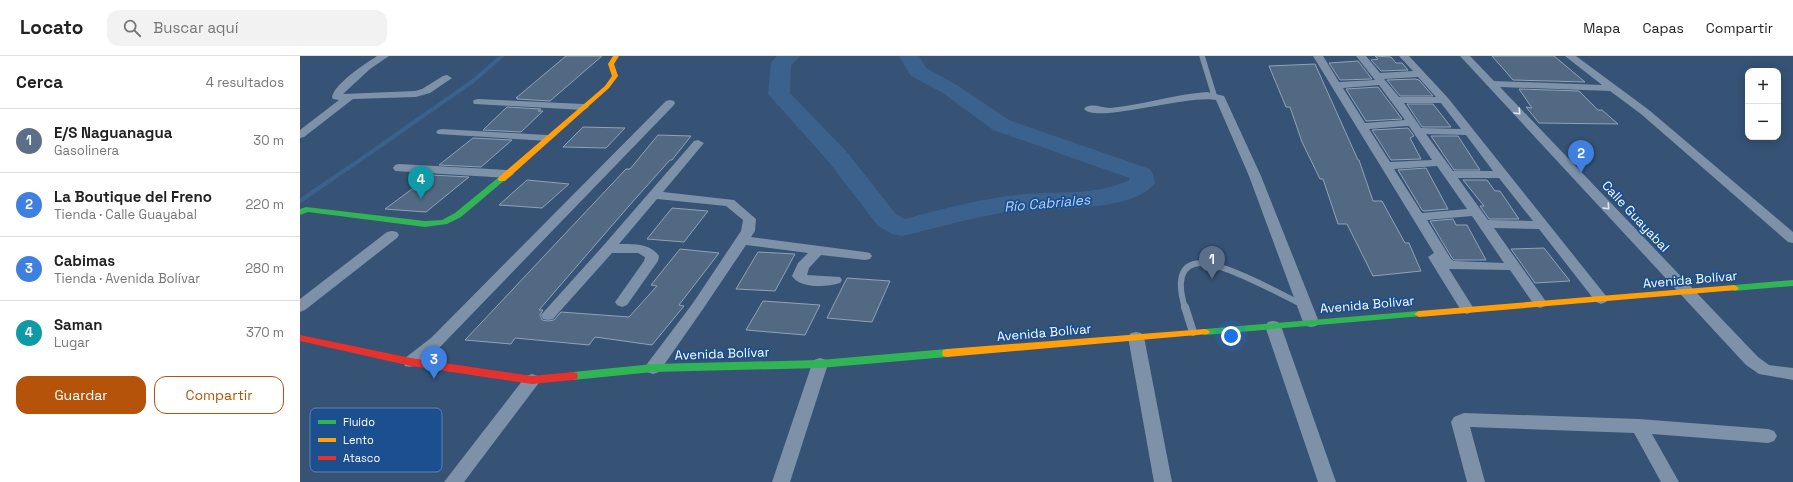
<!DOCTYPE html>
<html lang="es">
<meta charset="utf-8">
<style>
body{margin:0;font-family:"Space Grotesk",sans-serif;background:#f2f2f2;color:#222}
.controls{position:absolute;right:12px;top:12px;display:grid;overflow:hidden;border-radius:8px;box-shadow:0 2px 10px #0003}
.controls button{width:36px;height:36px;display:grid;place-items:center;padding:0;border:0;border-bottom:1px solid #e0e0e0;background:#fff;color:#222;font:20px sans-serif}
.you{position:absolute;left:931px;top:280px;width:14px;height:14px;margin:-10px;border:3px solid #fff;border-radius:50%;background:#1a73e8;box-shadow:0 0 0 6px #1a73e833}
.badge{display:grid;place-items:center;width:26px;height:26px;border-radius:50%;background:#b45309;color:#fff;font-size:13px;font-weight:700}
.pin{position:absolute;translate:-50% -33px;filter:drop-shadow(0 1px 2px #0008)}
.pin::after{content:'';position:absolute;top:21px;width:14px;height:12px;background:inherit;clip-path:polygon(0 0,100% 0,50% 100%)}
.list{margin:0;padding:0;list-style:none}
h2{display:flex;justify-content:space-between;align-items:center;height:52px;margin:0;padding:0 16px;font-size:17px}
h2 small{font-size:13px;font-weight:400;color:#767676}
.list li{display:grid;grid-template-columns:26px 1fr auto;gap:12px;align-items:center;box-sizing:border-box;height:64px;padding:0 16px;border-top:1px solid #e0e0e0}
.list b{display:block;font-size:15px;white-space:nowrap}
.list p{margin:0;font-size:13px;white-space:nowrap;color:#767676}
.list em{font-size:13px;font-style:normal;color:#767676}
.actions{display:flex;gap:8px;padding:12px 16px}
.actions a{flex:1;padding:9px 0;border:1px solid #b45309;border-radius:12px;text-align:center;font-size:14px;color:#b45309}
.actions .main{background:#b45309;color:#fff}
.icon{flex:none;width:22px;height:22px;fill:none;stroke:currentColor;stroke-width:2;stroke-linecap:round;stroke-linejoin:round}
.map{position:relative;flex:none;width:1493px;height:426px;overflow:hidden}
header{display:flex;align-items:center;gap:24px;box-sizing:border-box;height:56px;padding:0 20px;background:#fff;border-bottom:1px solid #e0e0e0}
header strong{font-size:19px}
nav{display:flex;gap:22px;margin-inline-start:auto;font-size:14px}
.search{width:280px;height:36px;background:#f2f2f2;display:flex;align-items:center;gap:10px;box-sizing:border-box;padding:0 14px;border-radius:12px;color:#767676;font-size:15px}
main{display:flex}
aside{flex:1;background:#fff}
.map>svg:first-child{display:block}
</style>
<header>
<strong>Locato</strong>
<div class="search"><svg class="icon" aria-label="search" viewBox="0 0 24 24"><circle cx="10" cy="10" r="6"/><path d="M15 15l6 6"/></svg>Buscar aquí</div>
<nav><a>Mapa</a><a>Capas</a><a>Compartir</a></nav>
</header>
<main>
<aside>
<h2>Cerca<small>4 resultados</small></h2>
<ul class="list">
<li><span class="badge" style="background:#5c6f8a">1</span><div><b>E/S Naguanagua</b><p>Gasolinera</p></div><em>30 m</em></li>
<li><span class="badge" style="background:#3f7fe0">2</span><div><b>La Boutique del Freno</b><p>Tienda · Calle Guayabal</p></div><em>220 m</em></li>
<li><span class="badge" style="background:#3f7fe0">3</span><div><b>Cabimas</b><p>Tienda · Avenida Bolívar</p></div><em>280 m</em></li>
<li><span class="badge" style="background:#0f9aa8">4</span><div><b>Saman</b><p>Lugar</p></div><em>370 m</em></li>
</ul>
<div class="actions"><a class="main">Guardar</a><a>Compartir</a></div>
</aside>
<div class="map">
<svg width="1493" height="426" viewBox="0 0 1493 426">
<rect width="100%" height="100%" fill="#365274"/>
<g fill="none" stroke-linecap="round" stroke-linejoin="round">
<path stroke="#3b618d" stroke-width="4" d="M47,113L173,25L202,0"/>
<path stroke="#3b618d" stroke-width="4.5" d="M0,145L48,112"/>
<path fill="#3b618d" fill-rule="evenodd" d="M477,0H501L491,9L490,37L546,95L596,158L605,163C644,152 684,142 724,138C760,135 796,140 829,124V122L693,74L643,37L611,20L599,0H619L626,12L657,29L709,64L850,113L853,118L855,127C833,158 741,151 706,156C671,162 637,172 602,180L592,178L578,170L528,105L468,38L471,6Z"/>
</g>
<g fill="#526984" stroke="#92a2b6">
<path d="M266,0H302L250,45L217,43L218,42H216Z"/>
<path d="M1075,0L1091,1L1096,7H1102L1108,14L1081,15L1071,4L1078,3Z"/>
<path d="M1192,0H1254L1285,26L1213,24Z"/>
<path d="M1058,5L1072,23L1040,24L1029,7Z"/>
<path d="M1015,8L1058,104H1059L1073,145H1082L1105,187H1109L1121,215L1073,220L1047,168H1038L1023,123H1020L1002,86L990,51H986L969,10Z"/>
<path d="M1115,23L1119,24L1133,40H1100L1087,24Z"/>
<path d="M1078,31L1102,63L1066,65L1046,33Z"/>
<path d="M1219,33L1279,35L1298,54H1302L1318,68L1239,67L1226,51L1232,52Z"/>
<path d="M1107,48H1133L1151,71H1122Z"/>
<path d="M207,51L241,53L238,55H243L221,76L183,74Z"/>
<path d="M283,71L325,72L306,92L263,91Z"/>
<path d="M1108,72L1114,80L1110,82L1121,103L1091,104L1072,74Z"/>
<path d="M358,79L391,80L372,104H370L328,151L239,254H243L240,259L242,264L248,265L254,264L261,256L329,261L357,230L351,229L380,193L419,197L379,249L384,250L352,289L295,281L289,289L215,282L211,288L165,284L326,113H330Z"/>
<path d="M1131,80H1158L1180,114H1154Z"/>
<path d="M173,82L212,84L181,111L139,109Z"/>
<path d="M1126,112L1148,153L1124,155L1122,154L1098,114Z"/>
<path d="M131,119L169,121L126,156L85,153Z"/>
<path d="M227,124L269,128L242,152L199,149Z"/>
<path d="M1163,124H1187L1195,135H1200L1219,163H1189L1180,150H1184Z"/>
<path d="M372,152L408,155L384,186L347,183Z"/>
<path d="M1153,163L1156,169H1167L1186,204H1154L1152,202L1130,165Z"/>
<path d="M1244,192L1270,225L1235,227L1211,193Z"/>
<path d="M458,196L495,198L475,235L436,233Z"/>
<path d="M547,222L590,225L572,266L527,262Z"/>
<path d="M463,245L520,249L505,279L446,274Z"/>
</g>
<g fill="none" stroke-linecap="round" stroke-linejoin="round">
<path stroke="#7d92a8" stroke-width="5.5" d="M902,0L914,39"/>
<path stroke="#7d92a8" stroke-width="6" d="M885,252C881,239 875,213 894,208C917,202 980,238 1003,249"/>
<path stroke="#7d92a8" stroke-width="8" d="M885,251L893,276"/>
<g fill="#7d92a8" fill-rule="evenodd">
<path d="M77,0H89L70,13L43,38L115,35L122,33L143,20L147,19L152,22L130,37L116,41L53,43L4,81L0,82V74L39,44L33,43L32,41C35,27 65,8 77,0Z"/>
<path d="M1013,0H1023L1039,26L1075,24L1056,0H1066L1080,17L1113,15L1099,0H1109L1148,42L1306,240L1308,243L1306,246L1301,248L1296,246L1239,173L1194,172L1247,247L1245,250L1240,252L1235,250L1210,214L1149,213L1174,253L1172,256L1167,258L1162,256L1128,201L1134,197ZM1118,21L1136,41H1099L1084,23ZM1079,29L1105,64L1065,67L1043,32ZM1104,47H1141L1161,73L1121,72ZM1106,70H1109L1132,104L1090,106L1069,73ZM1126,78L1166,79L1193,115H1153ZM1137,110L1167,153L1122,157L1094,113ZM1158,122H1199L1233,165L1188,164ZM1172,160L1204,207L1154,205L1151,203L1127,164Z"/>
<path d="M1160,0H1170L1194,25L1302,29L1265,0H1276L1349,54L1493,176V187L1488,186L1341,58L1310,35L1200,31L1458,301L1469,309L1493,312V324L1459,318L1446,309Z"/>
<path d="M907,36L924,40L925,42L961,120L1019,266L1016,270L1011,271L1006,270L1003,266L949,120L916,44C889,38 796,68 784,53C789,46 802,52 810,52C843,49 874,38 907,36Z"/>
<path d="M178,43L284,48L289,51L284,54L174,48L173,46L174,44Z"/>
<path d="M370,44L374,45L375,47L374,49L141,290C132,298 119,314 105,310L103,306L105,302L131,282L366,45Z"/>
<path d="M142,73L247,79L253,82L247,85L138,78L136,76L138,74Z"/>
<path d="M398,84L404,87L363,136L434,144L456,163L455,175L451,181L565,196L570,197L572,200L570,203L565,204L521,199L509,212L507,219L540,221L542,224L540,227C527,231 500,233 492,220L498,207L508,197L446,189L403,253L359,316L353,318L347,316L345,312L347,308L393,247L441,175L443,164L426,150L357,143L319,188C333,188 350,187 359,200L358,205L327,249L322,251L317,249L315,246L344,205L345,201L338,197H312L253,263L248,264L243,263L241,259L303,190L394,85Z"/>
<path d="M99,108L208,114L214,118L208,122L95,115L93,112L95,109Z"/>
<path d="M92,175L97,176L99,179L97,182L5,254L0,256V243L87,176Z"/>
<path d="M973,265L978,266L981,270L1036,426H1018L965,270L968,266Z"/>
<path d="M836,276L841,277L844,281L872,426H854L828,281L831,277Z"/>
<path d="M520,302L526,304L528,308L490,426H472L512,308L514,304Z"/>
<path d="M232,318L238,320L240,324L238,328L164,426H144L226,320Z"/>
<path d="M1164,357L1339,363L1468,373L1474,375L1477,380L1474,385L1468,387L1352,378L1379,426H1361L1334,377L1170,371L1185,426H1167L1151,366L1154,361Z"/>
</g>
<g fill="#30b455" fill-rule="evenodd">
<path d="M199,121H205L206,123L161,161L147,168L125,171L8,156L0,159V153L6,151L125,165L142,164L155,157Z"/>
<path d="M1493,224V230L1434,235L1429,232L1434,229Z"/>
<path d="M1119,255L1122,256L1124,258L1122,260L905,279L902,278L900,276L902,274L905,273Z"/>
<path d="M647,293L651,294L652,297L651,300L647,301L520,312L353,316L273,324L269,323L268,320L269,317L273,316L353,308L520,304Z"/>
</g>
<g fill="#ff9f0a" fill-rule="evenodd">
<path d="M313,0H319L314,8L318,20L309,32L205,125H199L198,123L199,121L305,30L312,20L308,8Z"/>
<path d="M1434,229L1439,232L1437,234L1119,261L1114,258L1119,255Z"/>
<path d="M905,273L908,274L910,276L908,278L647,301L643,300L642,297L643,294L647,293Z"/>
</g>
<path fill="#e5322d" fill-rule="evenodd" d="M0,279L111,302L232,320L273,316L277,317L278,320L277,323L273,324L232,328L111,310L0,285Z"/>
</g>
<defs><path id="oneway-chevron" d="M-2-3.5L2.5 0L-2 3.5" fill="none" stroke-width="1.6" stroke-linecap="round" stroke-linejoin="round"/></defs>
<g stroke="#e5e9ee">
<use href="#oneway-chevron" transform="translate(1218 56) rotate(47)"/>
<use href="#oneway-chevron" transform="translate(1307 151) rotate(47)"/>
</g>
<g text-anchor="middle" stroke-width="3.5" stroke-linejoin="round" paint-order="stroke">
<g font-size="13" fill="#fff" stroke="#1b4f8f">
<text transform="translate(1336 160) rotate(47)" y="5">Calle Guayabal</text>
<text transform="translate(1390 223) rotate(-5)" y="5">Avenida Bolívar</text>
<text transform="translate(1067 248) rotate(-5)" y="5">Avenida Bolívar</text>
<text transform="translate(744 276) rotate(-5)" y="5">Avenida Bolívar</text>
<text transform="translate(422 297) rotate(-2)" y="5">Avenida Bolívar</text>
</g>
<g font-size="14" font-style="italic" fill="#b5d3f5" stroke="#1b4f8f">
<text transform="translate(747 147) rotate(-5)" y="5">Río Cabriales</text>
</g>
</g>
<rect x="10" y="352" width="132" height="64" rx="6" fill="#1b4f8f" stroke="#5f84b1" stroke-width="1"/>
<rect x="18" y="364" width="18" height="4" fill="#30b455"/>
<rect x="18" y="382" width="18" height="4" fill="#ff9f0a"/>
<rect x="18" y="400" width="18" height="4" fill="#e5322d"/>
<g font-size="11" fill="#fff">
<text x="43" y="370">Fluido</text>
<text x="43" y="388">Lento</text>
<text x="43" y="406">Atasco</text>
</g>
</svg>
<div class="controls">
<button>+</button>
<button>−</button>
</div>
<div class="you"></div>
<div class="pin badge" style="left:912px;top:223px;background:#5c6f8a">1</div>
<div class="pin badge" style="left:1281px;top:117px;background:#3f7fe0">2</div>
<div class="pin badge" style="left:134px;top:323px;background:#3f7fe0">3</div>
<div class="pin badge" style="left:121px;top:143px;background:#0f9aa8">4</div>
</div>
</main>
